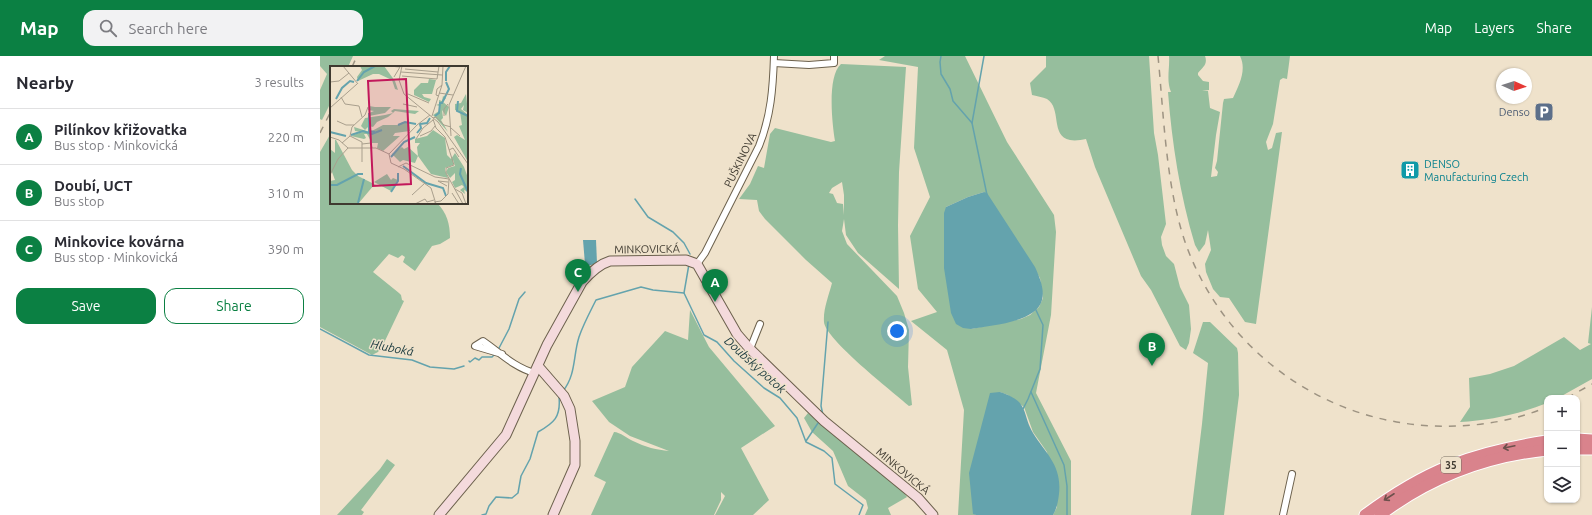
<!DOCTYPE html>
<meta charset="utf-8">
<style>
body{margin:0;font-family:Ubuntu,sans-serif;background:#f2f2f3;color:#2b2b33}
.controls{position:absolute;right:12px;bottom:12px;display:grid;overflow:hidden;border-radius:8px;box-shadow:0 1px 3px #0004}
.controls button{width:36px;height:36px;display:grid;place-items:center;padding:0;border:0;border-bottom:1px solid #e1e1e2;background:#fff;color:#2b2b33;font:20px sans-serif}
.compass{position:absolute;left:1176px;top:12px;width:36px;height:36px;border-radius:50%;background:#fff;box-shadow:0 1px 3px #0004;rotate:93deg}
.you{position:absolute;left:577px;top:275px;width:14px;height:14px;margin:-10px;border:3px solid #fff;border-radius:50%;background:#1a73e8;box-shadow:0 0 0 6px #1a73e833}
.badge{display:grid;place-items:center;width:26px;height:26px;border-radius:50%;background:#0b8043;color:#fff;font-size:13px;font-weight:700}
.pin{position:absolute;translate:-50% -33px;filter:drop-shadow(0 1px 2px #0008)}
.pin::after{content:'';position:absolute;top:21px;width:14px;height:12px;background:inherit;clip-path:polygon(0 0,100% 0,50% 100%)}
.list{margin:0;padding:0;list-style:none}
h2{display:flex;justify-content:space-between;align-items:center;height:52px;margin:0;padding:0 16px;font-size:17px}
h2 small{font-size:13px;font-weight:400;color:#7c7c81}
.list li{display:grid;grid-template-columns:26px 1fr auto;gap:12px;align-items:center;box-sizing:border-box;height:56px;padding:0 16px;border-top:1px solid #e1e1e2}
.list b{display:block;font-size:15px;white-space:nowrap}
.list p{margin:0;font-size:13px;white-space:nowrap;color:#7c7c81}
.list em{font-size:13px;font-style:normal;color:#7c7c81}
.actions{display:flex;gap:8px;padding:12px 16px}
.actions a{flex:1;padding:9px 0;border:1px solid #0b8043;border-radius:12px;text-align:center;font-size:14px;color:#0b8043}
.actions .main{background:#0b8043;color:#fff}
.icon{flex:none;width:22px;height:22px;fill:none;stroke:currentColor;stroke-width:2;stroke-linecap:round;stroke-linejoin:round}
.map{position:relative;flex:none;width:1272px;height:459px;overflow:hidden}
header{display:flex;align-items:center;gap:24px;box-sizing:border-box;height:56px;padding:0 20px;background:#0b8043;color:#fff}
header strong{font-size:19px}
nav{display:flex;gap:22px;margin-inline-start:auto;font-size:14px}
.search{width:280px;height:36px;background:#f2f2f3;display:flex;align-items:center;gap:10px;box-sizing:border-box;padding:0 14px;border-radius:12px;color:#7c7c81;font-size:15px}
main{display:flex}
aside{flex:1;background:#fff}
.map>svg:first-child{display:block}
</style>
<header>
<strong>Map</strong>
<div class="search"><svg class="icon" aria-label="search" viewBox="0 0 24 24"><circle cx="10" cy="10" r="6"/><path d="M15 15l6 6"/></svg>Search here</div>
<nav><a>Map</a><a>Layers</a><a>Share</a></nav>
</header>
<main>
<aside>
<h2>Nearby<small>3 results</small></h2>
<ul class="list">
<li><span class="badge">A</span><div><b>Pilínkov křižovatka</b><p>Bus stop · Minkovická</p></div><em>220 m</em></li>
<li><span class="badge">B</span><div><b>Doubí, UCT</b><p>Bus stop</p></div><em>310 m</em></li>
<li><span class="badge">C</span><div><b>Minkovice kovárna</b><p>Bus stop · Minkovická</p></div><em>390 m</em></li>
</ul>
<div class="actions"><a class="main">Save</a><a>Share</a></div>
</aside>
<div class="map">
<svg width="1272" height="459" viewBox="0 0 1272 459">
<rect width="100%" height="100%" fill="#efe2cb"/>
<g fill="#96be9d" fill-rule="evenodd">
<path d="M0,0H33L28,11H11V46L2,64L0,63V34L7,18L0,10Z"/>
<path d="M565,0H645L687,86L734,159L736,176L731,259L716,337L751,405V459H733L737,451L727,396L713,376L704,351L688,339L680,336L653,457L656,459H638L644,354L627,294L591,265L617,256L598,233L590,180L610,141L594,92L598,11L559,4ZM664,136L720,222L723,242L719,251L710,259L701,263L651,273L626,151L648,141Z"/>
<path d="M726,0H829L834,77L838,99L846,168L841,181L842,189L846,200L854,208L860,231L869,249L871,273L869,287L866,294L860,290L831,234L821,220L775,111L766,83C761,84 755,85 750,84C730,80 742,52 727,43C723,41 716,40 712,39L710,27L726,11Z"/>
<path d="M849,0H885C888,8 883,11 878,17V19L883,25L889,26V34L882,35H888L890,52L900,56L896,79L891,121L897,120L898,116L895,112L897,105L903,47L904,43L913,42C919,29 927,14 920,0H970L967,23L963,22L960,24L953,68L946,86L948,94L952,92L956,77L962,76L936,268L925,266L909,242L900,241L893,233L886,216L885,208L891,194L888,174L885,188L879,196L875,189C860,139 852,88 848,36H851C846,24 850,12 849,0Z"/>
<path d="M521,8L586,11L579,116L578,169L579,233L538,197L526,179L524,163L522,175L527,188L577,240L584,257L589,274L588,311L592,349L589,350C573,336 505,283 504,266C503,253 509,239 512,227L486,204L445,163L439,155L437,144L419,143L430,128L438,110L444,112L450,78L455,72L511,86L515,85C512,67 507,20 521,8ZM522,126L524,139V159L523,148L517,147L513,138L509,137L512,132Z"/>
<path d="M11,77V147H117C127,157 130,168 130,182L120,188L112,190L95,215L83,206L85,201L82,199L78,202L69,198L53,216L79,237L81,239L82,244L84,245L63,289L58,296L52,299L0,271V96Z"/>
<path d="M1272,251V323L1238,342H1227V347C1200,358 1170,364 1140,366L1150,351L1149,322L1170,318L1194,310L1244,281L1260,294L1271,288L1268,287Z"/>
<path d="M370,254L389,291L455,370L421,392L449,444L433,459H395L405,440L401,436V444L394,459H271L286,426L274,420L294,376C300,376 308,383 313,385C325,391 337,394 349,395L310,380L289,366L272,345L305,331L312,311L345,275L368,284Z"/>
<path d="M883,266H890L917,292L918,297L919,339L904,459H871L882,368L888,307L873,297Z"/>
<path d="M488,357L582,434L587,441L568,452L571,459H545L548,452L546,444L528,430L513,395L492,376L484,362Z"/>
<path d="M67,403L75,409L41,454L44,456L42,459H17L60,413Z"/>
</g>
<g fill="#64a3ad">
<path d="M664,136L667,137L715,211C719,220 725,233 722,244C716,267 670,269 651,273L643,272L636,268L631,257L624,212V157L626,151L648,141Z"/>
<path d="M263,184H276L277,207L268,210L265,208Z"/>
<path d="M680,336C710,346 701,356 713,377C727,399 742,410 739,438C738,446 737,452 733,459H656L653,458L649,417L670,337Z"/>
</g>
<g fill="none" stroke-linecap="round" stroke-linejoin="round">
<g stroke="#64a3ad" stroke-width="1.5">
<path d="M621,0L620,6L621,18L630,33L633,45L652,67L667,139"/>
<path d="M652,67L664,0"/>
<path d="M315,143L328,161L353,176L364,187L370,198"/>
<path d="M364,237L369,208"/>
<path d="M0,273L49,299L92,304L110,311L134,313L144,310"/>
<path d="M178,294L189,273L199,243L205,236"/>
<path d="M149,305L150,306L155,302L159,304L162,301H172L174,299"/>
<path d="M243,335C256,319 253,300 259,281C263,269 270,256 276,244L321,231L333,234L364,237L384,279L397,286L414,305L444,332L460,342L477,362L486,386L504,395L512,402L515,428L543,449L539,459"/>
<path d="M711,336L744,409L747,430V459"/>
<path d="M703,353L708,343L720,313L723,269L715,252"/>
<path d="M503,359L501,350L508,266"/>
<path d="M486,385L498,367"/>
<path d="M162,459L166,458L169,450L176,441L192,442L198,437L201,420L210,403L218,376C234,367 241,361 239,341"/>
</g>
<defs>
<g id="street">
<path d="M454,7L489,9L514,7V0"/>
<path d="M377,208L385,197L439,90C451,60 453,32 454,0"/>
<path d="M430,293L440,268"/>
<path d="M182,298L155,290L163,285C179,296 195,312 215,317"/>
<path d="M963,459L972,418"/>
</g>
<g id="secondary">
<path d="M218,310L244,340L250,353L255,385V409L233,459"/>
<path d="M119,459L186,379L227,289L262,226C269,218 280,208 290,205L366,204L377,208L417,278L430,293L504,365L598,442L613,459"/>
</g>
<g id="highway">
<path d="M1257,383L1272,384"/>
<path d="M1257,393H1272"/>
<path d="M1045,459C1105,414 1153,396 1227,385"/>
<path d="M1060,459C1109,422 1167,400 1227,394"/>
</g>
</defs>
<use href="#street" stroke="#6c614d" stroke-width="8"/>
<use href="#secondary" stroke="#6c614d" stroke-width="11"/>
<use href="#highway" stroke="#fff" stroke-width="13"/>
<use href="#street" stroke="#fff" stroke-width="6"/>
<use href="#secondary" stroke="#f4dadc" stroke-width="9"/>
<use href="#highway" stroke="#d9838c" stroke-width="11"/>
<g stroke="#9d9382" stroke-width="1.5" stroke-dasharray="7 7" stroke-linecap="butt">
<path d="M838,0C844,61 846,137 868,194C911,305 1019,375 1137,370C1167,369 1199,363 1227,351"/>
<path d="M32,11L37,0"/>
<path d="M0,77L11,55"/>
<path d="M1247,342L1272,328"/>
</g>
</g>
<defs><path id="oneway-shaft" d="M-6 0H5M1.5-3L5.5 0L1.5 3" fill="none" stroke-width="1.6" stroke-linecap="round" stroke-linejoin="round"/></defs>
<g stroke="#6d504c">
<use href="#oneway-shaft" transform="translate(1189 391) rotate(168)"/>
<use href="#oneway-shaft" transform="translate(1069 441) rotate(147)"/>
</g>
<defs>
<symbol id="parking-square" viewBox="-11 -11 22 22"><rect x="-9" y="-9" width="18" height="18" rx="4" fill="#5c6f8a" stroke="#efe2cb"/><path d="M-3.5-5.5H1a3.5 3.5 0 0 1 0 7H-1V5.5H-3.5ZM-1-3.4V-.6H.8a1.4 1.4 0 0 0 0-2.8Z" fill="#fff"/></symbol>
<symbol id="building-square" viewBox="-11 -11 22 22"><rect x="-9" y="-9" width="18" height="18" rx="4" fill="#0f9aa8" stroke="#efe2cb"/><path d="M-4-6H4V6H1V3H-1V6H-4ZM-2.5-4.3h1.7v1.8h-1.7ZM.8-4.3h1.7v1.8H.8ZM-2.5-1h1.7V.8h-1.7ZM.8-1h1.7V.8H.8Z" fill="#fff"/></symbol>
</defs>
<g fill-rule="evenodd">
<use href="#parking-square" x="1213" y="45" width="22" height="22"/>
<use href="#building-square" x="1079" y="103" width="22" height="22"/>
</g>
<g text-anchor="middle" stroke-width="3" stroke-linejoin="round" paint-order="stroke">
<rect fill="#efe2cb" stroke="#746c5e" stroke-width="1" x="1121" y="401" width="20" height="16" rx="3"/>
<g font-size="10" font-weight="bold" fill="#3f3a30">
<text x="1131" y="413">35</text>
</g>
<g font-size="11" fill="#4e5e75" stroke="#efe2cb" text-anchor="end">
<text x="1210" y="60">Denso</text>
</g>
<g font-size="11" fill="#3f3a30" stroke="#efe2cb">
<text transform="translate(420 104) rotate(-64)" y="4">PUŠKINOVA</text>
<text transform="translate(327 193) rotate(-1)" y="4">MINKOVICKÁ</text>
<text transform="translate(583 415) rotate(40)" y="4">MINKOVICKÁ</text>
</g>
<g font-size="11" fill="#0d838f" stroke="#efe2cb" text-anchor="start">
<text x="1104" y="112">DENSO<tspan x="1104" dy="13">Manufacturing Czech</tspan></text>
</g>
<g font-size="12" font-style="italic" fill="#17373c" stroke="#efe2cb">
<text transform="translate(72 292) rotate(11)" y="4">Hluboká</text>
<text transform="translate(435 309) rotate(42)" y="4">Doubský potok</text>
</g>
</g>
<g transform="translate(10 10)">
<rect width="138" height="138" fill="#efe2cb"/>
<path d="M30,0H54L65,15L68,24L65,23L62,14L49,8H43L28,15L27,11L32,4ZM99,13L106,14L102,28H92L94,31L101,33L99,36L84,29V24L91,17H98ZM136,28L138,47L133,44L134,39L131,43L138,49V96L124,71L127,69L135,74L129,60L132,59L130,46L125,44V38L131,37ZM113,30L116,32L113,36L119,41L116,50L112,44L113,52L111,54L118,66L103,49L109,45L110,40L106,39L109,38V34L112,35ZM39,40L45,41H61L55,47L39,50V47L44,45L38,44ZM64,43L89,45L85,48L65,45L63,47L58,51L47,56L43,61L39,60L35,64L31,60L35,52L55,49L63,47L61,45ZM73,56H79L80,65L65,67L63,70H70L53,85L47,82L48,77H42L37,68H34L36,72L34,73L21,70L32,66L25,65L24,61L40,66L53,59H68ZM103,64L115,72L117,89L121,93L125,87L134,101L138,112V126L134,124L135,128L130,124L134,121L132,119L125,122L122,116L125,114V107L120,112L116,106L118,102L125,100L123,94V99L115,102V104L118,112L101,108L88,90L85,97L73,94L70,96L62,88L72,81L74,83L78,81L88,90L87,81L90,77H85V73L97,70ZM5,74H6L22,104L28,110L48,120L44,119L28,138H0V115L5,114L2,106L0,107V83L5,87ZM57,108L61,114L63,112L68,114L61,125L44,116Z" fill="#96be9d"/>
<path fill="none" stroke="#64a3ad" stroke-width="2" d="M27,15L34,6L45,0M116,15V6L120,0M6,33L12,22L20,15L24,16M128,35L127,45L138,50M39,47V65L45,66M105,50L109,47L110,37H112L119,23L116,16M68,59L75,56L86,58M0,66L16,70M87,67L91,62L90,58L97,57L100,52M21,69L33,65L42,68L52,64M61,91L74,76L85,71M73,100L96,117L113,122L116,130M131,102L130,108L138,126M0,119H7L28,108H33M61,126L68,115V107M28,137L34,113"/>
<path fill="none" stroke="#a99f8d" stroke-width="1" d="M13,0L28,18M59,0L70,1L64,11M72,0L69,14L74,28L108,56L138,98M75,3L108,6M71,6L112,9M72,10L107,13L109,0M0,16L9,15L19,7M109,27L123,29M78,28L99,37M109,30L106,29L107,23L112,19M11,31L15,38L29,40L32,51M73,38L87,41M0,42L27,18M102,50L112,19L113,0M114,50V43L118,38M103,52L106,51L114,59L121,61M103,53L106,62L115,71L124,99L116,102V107L133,138M7,55L16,59H24M121,62L130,70M20,70L32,76V96M90,70L101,65L105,60M121,70L119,39L136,0M0,71L9,74L18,82H46L59,88M86,73L93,62L103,54M12,77L20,70L22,61L35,49L38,41M32,78L41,77L42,82M119,84L123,82L129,91M59,88L61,97L74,103L101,122L106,138M59,88L87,59L100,49M68,101L76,97L105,111L119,113M0,109L8,93L18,82M117,120L108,115L118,116M125,123L132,127L136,138M122,127L129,138M82,129L95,117M104,136L111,135L118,128L119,113M85,138L95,133L97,136L104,134"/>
<path fill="#c2185b" fill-opacity="0.15" stroke="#c2185b" stroke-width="2" d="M76,13L81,118L43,120L38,15Z"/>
<rect width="138" height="138" fill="none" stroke="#3f3a30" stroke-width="2"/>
</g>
</svg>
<div class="controls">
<button>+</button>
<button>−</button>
<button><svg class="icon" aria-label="layers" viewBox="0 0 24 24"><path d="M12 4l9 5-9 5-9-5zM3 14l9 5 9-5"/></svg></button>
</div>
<svg class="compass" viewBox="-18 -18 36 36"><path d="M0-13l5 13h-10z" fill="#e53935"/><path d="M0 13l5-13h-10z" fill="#7c7c81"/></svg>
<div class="you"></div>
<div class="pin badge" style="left:395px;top:246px">A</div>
<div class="pin badge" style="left:832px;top:310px">B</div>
<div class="pin badge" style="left:258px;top:236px">C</div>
</div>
</main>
